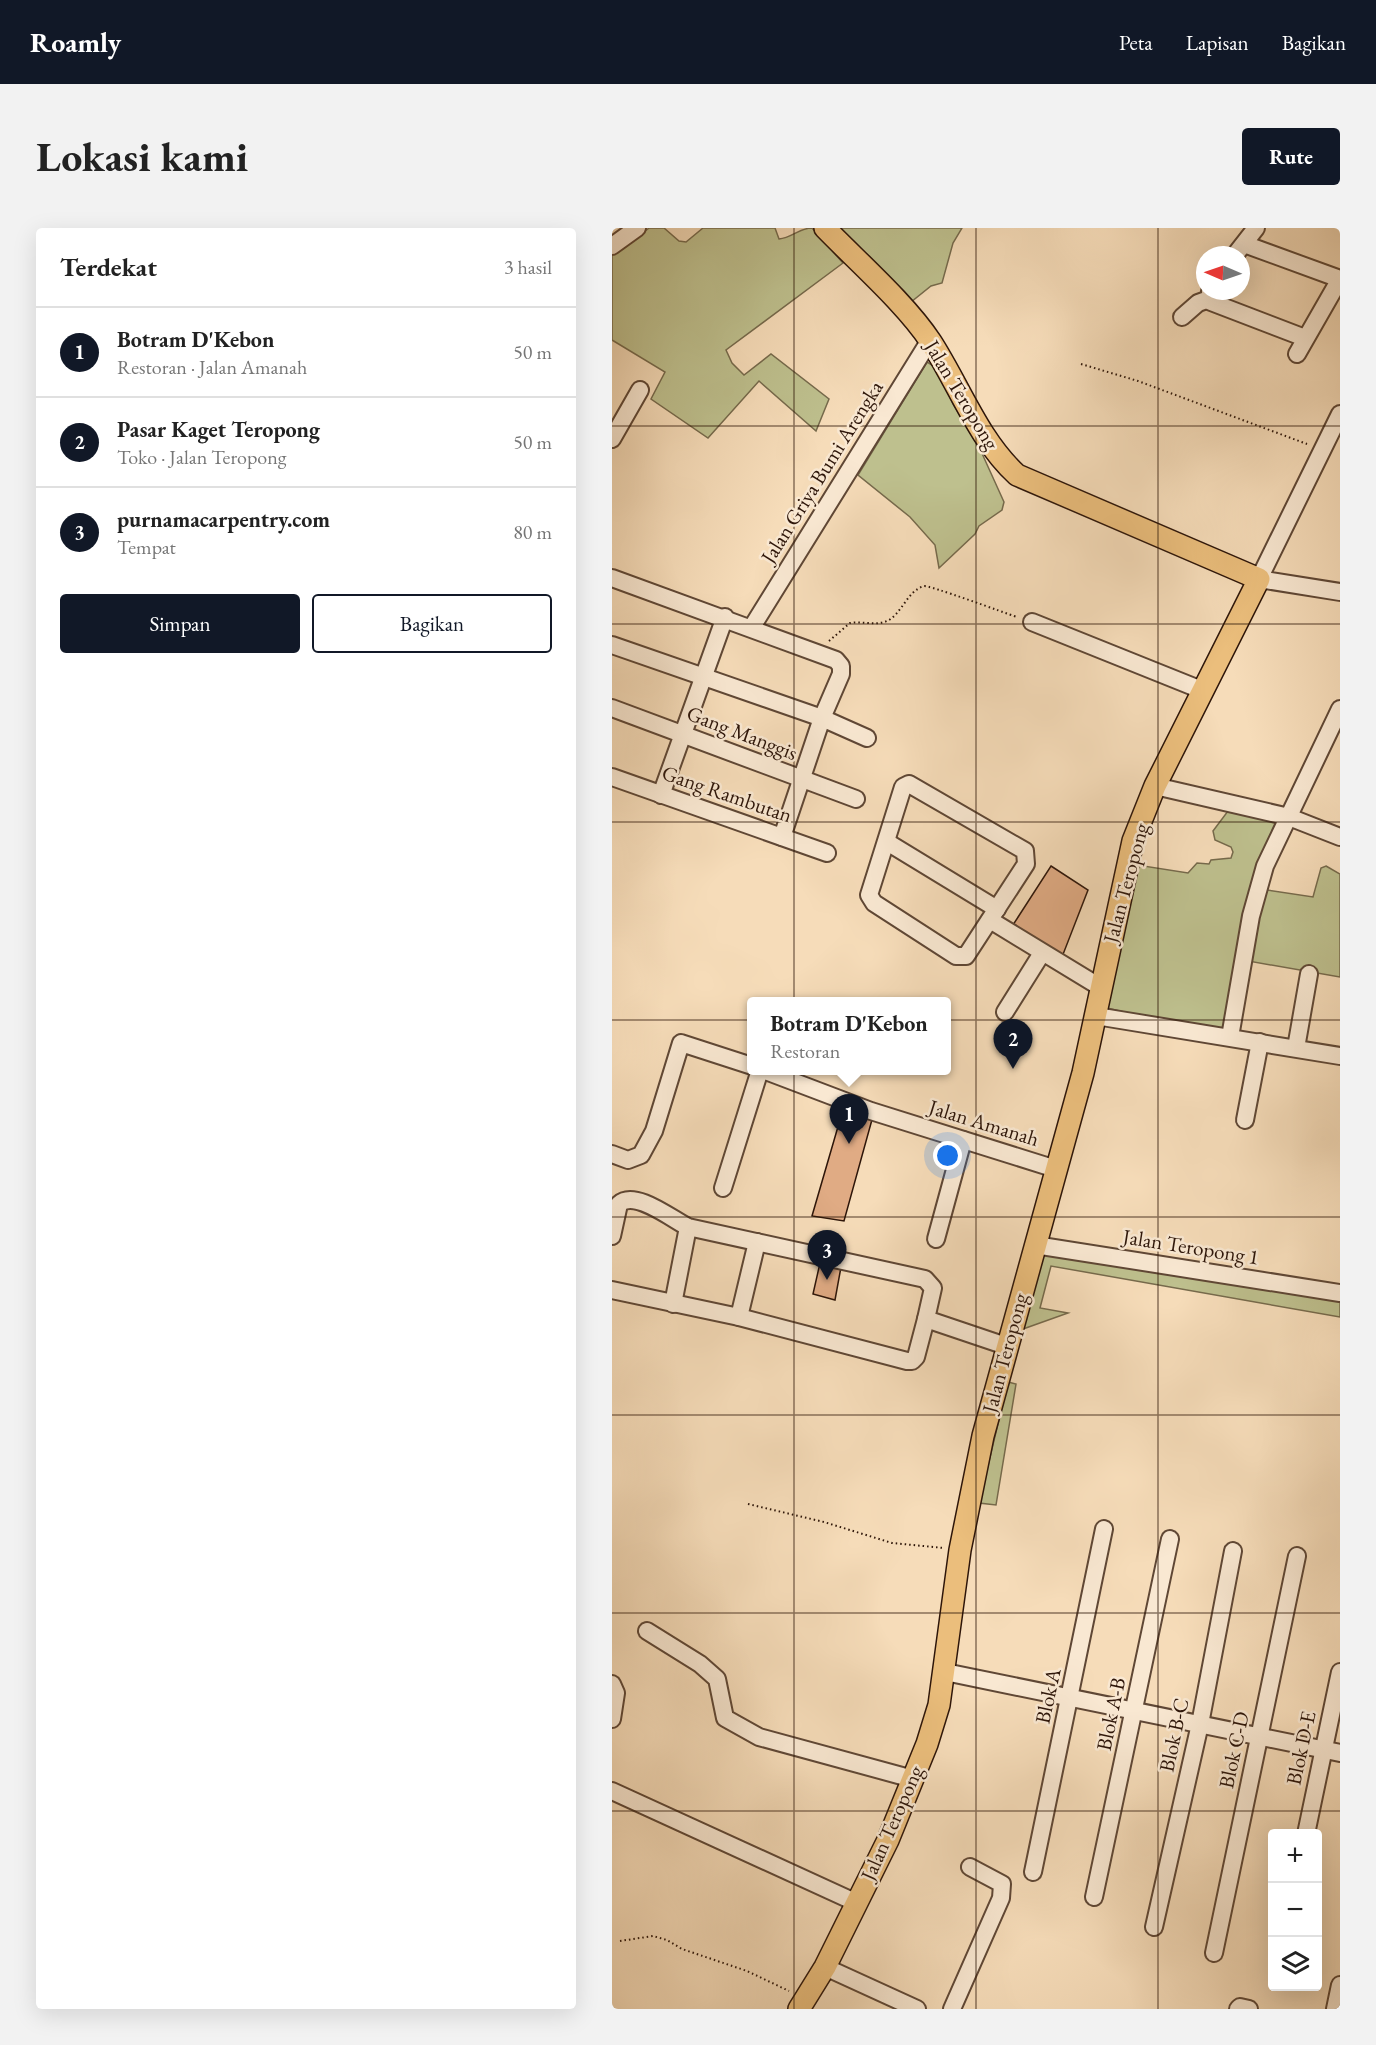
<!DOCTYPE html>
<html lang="id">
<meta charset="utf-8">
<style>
body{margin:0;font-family:"EB Garamond",serif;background:#f2f2f2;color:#222}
.controls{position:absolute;right:18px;bottom:18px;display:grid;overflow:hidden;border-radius:6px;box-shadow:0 6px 24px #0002}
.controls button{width:54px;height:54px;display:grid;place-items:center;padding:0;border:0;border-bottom:2px solid #e0e0e0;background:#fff;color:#222;font:30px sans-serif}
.compass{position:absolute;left:584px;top:18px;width:54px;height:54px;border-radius:50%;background:#fff;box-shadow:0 6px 24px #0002;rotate:272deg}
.you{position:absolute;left:336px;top:928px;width:21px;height:21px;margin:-15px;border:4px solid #fff;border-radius:50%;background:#1a73e8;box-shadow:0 0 0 9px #1a73e833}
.badge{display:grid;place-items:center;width:39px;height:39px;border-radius:50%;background:#111827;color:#fff;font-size:20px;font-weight:700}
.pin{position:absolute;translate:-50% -50px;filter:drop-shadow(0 2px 3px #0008)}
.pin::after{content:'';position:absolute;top:32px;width:21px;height:18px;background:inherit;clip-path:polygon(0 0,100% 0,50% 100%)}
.popup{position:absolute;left:135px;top:769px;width:204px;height:78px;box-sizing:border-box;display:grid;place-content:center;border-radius:6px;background:#fff;filter:drop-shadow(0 2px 4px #0005);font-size:20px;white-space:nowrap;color:#767676}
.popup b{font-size:22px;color:#222}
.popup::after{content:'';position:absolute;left:50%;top:100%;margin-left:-12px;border:12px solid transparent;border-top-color:#fff}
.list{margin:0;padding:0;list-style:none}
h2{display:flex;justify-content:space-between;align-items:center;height:78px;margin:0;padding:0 24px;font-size:26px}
h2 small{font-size:20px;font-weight:400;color:#767676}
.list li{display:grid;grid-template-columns:39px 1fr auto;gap:18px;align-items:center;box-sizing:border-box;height:90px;padding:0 24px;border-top:2px solid #e0e0e0}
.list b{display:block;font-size:22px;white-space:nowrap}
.list p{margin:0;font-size:20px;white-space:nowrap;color:#767676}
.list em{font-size:20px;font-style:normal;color:#767676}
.actions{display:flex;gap:12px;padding:18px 24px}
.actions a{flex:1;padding:14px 0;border:2px solid #111827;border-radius:6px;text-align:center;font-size:21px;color:#111827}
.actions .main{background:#111827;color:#fff}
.icon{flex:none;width:33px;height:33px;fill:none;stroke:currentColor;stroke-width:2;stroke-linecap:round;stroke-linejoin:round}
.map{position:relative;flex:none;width:728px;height:1781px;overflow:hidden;border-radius:6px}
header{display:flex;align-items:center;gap:36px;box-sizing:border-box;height:84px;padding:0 30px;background:#111827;color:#fff}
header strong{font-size:28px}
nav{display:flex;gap:33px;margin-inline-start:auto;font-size:21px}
.intro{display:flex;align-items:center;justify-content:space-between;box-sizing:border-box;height:144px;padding:0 36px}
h1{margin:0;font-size:42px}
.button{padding:15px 27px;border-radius:6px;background:#111827;color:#fff;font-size:21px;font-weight:700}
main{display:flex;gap:36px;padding:0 36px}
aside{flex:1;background:#fff;border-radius:6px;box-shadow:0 6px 24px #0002}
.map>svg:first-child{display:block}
</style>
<header>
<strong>Roamly</strong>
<nav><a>Peta</a><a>Lapisan</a><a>Bagikan</a></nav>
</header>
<div class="intro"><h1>Lokasi kami</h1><a class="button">Rute</a></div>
<main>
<aside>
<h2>Terdekat<small>3 hasil</small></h2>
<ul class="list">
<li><span class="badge">1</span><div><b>Botram D'Kebon</b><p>Restoran · Jalan Amanah</p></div><em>50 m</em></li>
<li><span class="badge">2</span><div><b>Pasar Kaget Teropong</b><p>Toko · Jalan Teropong</p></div><em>50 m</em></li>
<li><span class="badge">3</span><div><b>purnamacarpentry.com</b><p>Tempat</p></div><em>80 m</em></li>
</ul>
<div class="actions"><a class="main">Simpan</a><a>Bagikan</a></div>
</aside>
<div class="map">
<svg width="728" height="1781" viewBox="0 0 728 1781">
<rect width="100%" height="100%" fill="#f6dcb9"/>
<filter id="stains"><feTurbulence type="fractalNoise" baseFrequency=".00333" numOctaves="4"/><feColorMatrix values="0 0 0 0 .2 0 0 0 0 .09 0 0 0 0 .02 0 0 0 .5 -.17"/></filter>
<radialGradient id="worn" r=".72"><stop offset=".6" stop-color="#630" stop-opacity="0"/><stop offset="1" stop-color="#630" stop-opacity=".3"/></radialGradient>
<g fill="#bec08e" stroke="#766a4c" stroke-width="1.5">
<path d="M37,0H52L67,13L74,14L91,0H163L167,11C180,10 187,0 200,0L231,35L114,122L120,135L132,147L159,126L217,171L204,203L147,153L96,210L39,171L53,144L0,112V8L11,21Z"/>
<path d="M225,0H350L341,15L330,55L319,58L299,74Z"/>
<path d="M315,134L325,140L341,176L368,221L392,274L390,282L367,298L363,306L327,340L323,317L298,289L246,247Z"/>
<path d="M616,583L672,592L615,802L559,795L495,780L519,636L576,645L585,635L597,636L599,632L619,630L621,624L619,619L603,612L601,603Z"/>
<path d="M714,638L728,646V749L636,733L649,661L701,669L709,640Z"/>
<path d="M432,1021L728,1069V1089L439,1038L428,1080L456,1085L411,1101Z"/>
<path d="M396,1154L404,1156L384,1277L367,1275Z"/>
</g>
<g fill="#e0ab84" stroke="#2d1509" stroke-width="1.5">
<path d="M439,638L476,662L450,729L399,700Z"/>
<path d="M232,878L261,888L232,993L200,988Z"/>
<path d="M208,1035L229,1039L223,1072L201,1066Z"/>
</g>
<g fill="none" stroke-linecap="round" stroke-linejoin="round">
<defs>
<g id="minor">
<path d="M632,16L728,51"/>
<path d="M0,18L25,0"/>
<path d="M623,27L644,0"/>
<path d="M598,63L599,74L693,110"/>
<path d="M570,89L586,75L597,71"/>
<path d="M685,126L728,51"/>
<path d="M728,186L647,351L728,364"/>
<path d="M0,211L28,162"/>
<path d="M0,350L224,432L229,438V446L210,490L170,609"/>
<path d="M420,394L592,463"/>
<path d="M140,399L318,112"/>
<path d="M0,417L210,490L255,510"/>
<path d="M0,480L244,571"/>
<path d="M0,549L215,625"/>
<path d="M297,556L413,623L414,636L354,728H344L262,675L257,667L291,559Z"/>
<path d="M543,558L677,589L728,609"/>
<path d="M49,567L113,389"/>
<path d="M275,614L385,681"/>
<path d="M378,692L488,759"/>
<path d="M393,784L430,725"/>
<path d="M484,788L728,828"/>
<path d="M618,809L639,688L653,638L728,481"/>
<path d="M684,820L697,746"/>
<path d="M151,842L259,883L444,941"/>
<path d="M633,892L648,814"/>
<path d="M0,926L16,932L29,927L42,903L69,815L140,838"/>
<path d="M111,960L148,842"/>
<path d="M0,1008L7,976C23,961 61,992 76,999L313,1051L321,1060L314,1091L394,1118"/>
<path d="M324,1011L351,912"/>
<path d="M423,1017L728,1065"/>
<path d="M0,1062L127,1089L295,1133H300L304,1129L314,1091"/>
<path d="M61,1076L76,999"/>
<path d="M127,1089L145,1014"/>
<path d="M35,1403L88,1436L105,1451L113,1490L147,1509L301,1551"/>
<path d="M333,1444L728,1525"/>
<path d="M0,1456L4,1465L0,1491"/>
<path d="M0,1563L245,1675"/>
<path d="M694,1606L728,1444"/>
<path d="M421,1644L492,1301"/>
<path d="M482,1669L558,1311"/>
<path d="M542,1699L588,1496L621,1323"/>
<path d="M602,1725L685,1328"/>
<path d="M213,1739L305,1781"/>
<path d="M340,1781L389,1670L390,1656L358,1639"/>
<path d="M626,1781L628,1779L637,1781"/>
<path d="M723,1781L728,1757"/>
</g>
<path id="major" d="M187,1781L213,1739L276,1612L315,1516L327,1477L348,1322L371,1208L471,845L521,613L543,558L647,351L405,247C366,211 348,159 319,114C294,76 246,34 213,0"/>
</defs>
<use href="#minor" stroke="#5f4735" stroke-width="20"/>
<use href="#major" stroke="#2d1509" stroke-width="24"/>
<g stroke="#2d1509" stroke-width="2" stroke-dasharray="1.5 3" stroke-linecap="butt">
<path d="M469,136L526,153L695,216"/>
<path d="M217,413L238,395C250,393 264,398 275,393C290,386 295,363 312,358C317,357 393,385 405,389"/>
<path d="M136,1276L212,1294L280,1315L332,1320"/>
<path d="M8,1713L41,1708L55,1712L70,1721L135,1743L177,1763"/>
</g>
<use href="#minor" stroke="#f9e8d2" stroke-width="16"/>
<use href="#major" stroke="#ebbe7c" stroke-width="21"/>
</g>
<path fill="none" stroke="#2d1509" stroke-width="1.5" stroke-opacity="0.55" d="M182,0V1781M364,0V1781M546,0V1781M0,198H728M0,396H728M0,594H728M0,792H728M0,989H728M0,1187H728M0,1385H728M0,1583H728"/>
<g text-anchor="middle" stroke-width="5" stroke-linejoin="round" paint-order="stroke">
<g font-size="21" fill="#2d1509" stroke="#f9e8d2">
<text transform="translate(350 167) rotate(59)" y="7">Jalan Teropong</text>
<text transform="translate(210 244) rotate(-58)" y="7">Jalan Griya Bumi Arengka</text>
<text transform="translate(130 505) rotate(21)" y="7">Gang Manggis</text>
<text transform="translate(115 566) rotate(19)" y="7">Gang Rambutan</text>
<text transform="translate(514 655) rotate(-75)" y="7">Jalan Teropong</text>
<text transform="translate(372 895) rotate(17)" y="7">Jalan Amanah</text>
<text transform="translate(579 1019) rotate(9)" y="7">Jalan Teropong 1</text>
<text transform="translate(393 1125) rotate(-75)" y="7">Jalan Teropong</text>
<text transform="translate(436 1468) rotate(-78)" y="7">Blok A</text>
<text transform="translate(499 1486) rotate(-78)" y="7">Blok A-B</text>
<text transform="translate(562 1507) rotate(-78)" y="7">Blok B-C</text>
<text transform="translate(689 1520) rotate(-78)" y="7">Blok D-E</text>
<text transform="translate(622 1522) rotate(-78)" y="7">Blok C-D</text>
<text transform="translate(280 1595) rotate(-66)" y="7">Jalan Teropong</text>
</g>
</g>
<rect width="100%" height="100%" filter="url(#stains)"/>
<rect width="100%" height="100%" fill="url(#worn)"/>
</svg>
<div class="controls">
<button>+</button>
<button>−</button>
<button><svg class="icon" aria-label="layers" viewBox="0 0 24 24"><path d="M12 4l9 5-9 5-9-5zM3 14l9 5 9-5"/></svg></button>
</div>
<svg class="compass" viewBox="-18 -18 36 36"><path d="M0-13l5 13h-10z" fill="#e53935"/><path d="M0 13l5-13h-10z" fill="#767676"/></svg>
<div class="you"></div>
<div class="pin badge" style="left:237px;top:916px">1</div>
<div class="popup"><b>Botram D'Kebon</b>Restoran</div>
<div class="pin badge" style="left:401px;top:841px">2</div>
<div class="pin badge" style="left:215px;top:1052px">3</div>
</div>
</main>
